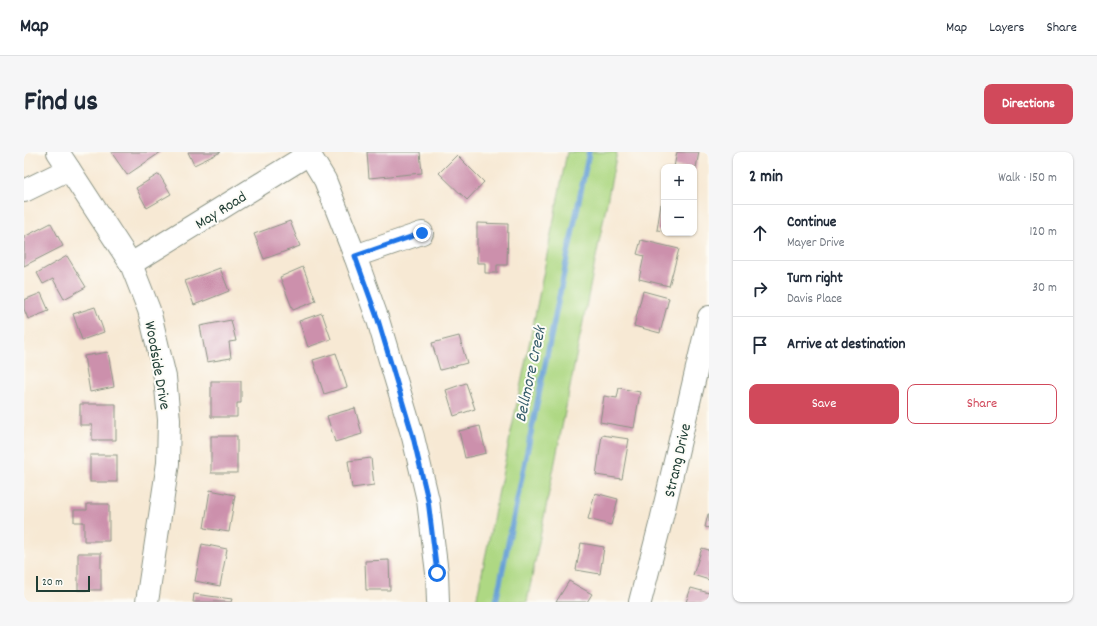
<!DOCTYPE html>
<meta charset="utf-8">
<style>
body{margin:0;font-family:Dekko,sans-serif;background:#f6f6f7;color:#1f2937}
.controls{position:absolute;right:12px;top:12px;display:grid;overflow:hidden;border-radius:8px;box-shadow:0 1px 3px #0004}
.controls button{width:36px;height:36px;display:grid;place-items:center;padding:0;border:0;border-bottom:1px solid #e0e1e3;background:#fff;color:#1f2937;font:20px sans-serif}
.scale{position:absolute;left:12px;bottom:10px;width:54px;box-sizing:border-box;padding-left:4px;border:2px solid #1f3d34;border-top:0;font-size:11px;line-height:14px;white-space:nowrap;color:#1f3d34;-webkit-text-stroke:3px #fdfcf7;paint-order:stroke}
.stop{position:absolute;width:12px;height:12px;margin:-9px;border:3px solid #1a73e8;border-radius:50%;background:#fff}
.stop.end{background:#1a73e8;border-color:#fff;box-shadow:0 1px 4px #0008}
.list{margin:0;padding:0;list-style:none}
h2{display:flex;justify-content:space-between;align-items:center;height:52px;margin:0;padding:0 16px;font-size:17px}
h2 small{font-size:13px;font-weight:400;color:#747a83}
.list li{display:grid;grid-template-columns:26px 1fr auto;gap:12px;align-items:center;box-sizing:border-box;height:56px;padding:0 16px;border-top:1px solid #e0e1e3}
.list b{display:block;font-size:15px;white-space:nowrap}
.list p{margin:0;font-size:13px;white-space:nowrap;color:#747a83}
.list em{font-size:13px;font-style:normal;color:#747a83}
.actions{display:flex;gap:8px;padding:12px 16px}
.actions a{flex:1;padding:9px 0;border:1px solid #d1495b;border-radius:8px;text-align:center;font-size:14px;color:#d1495b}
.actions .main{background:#d1495b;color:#fff}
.icon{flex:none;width:22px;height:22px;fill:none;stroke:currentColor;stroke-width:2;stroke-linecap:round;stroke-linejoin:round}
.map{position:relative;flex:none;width:685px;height:450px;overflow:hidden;border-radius:8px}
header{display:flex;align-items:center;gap:24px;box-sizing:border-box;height:56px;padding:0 20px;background:#fff;border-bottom:1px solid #e0e1e3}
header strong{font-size:19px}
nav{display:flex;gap:22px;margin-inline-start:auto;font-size:14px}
.intro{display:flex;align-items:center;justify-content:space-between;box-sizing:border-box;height:96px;padding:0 24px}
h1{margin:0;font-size:28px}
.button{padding:10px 18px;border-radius:8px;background:#d1495b;color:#fff;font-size:14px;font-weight:700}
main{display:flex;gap:24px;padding:0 24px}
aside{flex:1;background:#fff;border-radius:8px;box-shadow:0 1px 3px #0004}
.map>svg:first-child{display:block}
</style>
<header>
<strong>Map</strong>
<nav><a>Map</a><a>Layers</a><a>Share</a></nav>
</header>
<div class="intro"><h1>Find us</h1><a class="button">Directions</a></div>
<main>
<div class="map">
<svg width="685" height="450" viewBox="0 0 685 450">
<rect width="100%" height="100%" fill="#fdfcf7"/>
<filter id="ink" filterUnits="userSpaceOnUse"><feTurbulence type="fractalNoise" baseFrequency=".025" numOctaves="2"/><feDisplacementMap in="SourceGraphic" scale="8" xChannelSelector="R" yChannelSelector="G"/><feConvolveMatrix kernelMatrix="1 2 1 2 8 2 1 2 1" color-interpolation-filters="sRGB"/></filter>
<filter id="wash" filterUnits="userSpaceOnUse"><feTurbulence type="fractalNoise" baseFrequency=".012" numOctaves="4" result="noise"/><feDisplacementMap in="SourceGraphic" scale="16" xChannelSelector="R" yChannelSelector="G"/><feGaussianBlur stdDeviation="0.9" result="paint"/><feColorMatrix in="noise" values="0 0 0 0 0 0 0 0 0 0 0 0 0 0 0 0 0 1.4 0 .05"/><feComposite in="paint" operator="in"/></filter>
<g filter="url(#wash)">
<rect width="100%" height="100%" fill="#f7e9d4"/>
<path fill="#aed883" stroke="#668a5c" d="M543,0H593L503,450H452L513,154Z"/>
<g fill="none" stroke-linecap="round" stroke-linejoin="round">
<path stroke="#68a0d6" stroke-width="5.5" d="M472,450L565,0"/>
</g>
<g id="blocks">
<g fill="#cc90ac">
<path d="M87,0H137L103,23Z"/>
<path d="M164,0H197L170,13Z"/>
<path d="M343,0H396L398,21L345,26Z"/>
<path d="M653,0H675L671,21L670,15H650Z"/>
<path d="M433,3L460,30L443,48L415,21Z"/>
<path d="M135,22L147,42L123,56L112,36Z"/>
<path d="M637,52L640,53V79L633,78Z"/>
<path d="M266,69L276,94L240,107L230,82Z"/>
<path d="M27,71L39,94L0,114V85Z"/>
<path d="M453,71L484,72L483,113H473V121H461V111H453Z"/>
<path d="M617,88L655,97L645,134L615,127L620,104L613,102Z"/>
<path d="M43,104L62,135L40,147L29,127L19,132L13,121Z"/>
<path d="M279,115L292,149L269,158L256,125Z"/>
<path d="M196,116L205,139L170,153L161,129Z"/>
<path d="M619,139L645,146L636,181L610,174Z"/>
<path d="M17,141L25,159L4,167L0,157V148Z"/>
<path d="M71,155L80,180L58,188L49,162Z"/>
<path d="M298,161L307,187L284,195L275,169Z"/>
<path d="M207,168L212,189L205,190L207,206L183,210L176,174Z"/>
<path d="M435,184L443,211L416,218L408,191Z"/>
<path d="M84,200L90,235L66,240L60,204Z"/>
<path d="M312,201L323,235L300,242L289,208Z"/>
<path d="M187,229H217V251H213V265H187Z"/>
<path d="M442,231L451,257L430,264L422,238Z"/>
<path d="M595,236L616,240L610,276L576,270L580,244L593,246Z"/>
<path d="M56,252H92V288H68V273H56Z"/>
<path d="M331,256L338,282L311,290L303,264Z"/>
<path d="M456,274L462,301L441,306L435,279Z"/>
<path d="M578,283L605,287L598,327L572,323Z"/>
<rect x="187" y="284" width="26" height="37"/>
<rect x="66" y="303" width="27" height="27"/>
<path d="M347,306L350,333L328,336L324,309Z"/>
<path d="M186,338L211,343L205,380L180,376Z"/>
<path d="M571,341L594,347L587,373L564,367Z"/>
<path d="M63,352H85V389H60V370H50V358H63Z"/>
<path d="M684,362H685V376L681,375Z"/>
<path d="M557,391L580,395L576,422L552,418Z"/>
<path d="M178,392L203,397L196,434L171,429Z"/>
<path d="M678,396L685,398V428L669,423Z"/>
<rect x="54" y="401" width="23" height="37"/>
<path d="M365,408L366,438H342L341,409Z"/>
<path d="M545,429L568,442L563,450H532Z"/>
<path d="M667,436L685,441V450H662Z"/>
<path d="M170,442L208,447L207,450H169Z"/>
</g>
</g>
</g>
<g filter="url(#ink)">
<use href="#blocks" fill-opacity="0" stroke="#8b9384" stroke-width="1"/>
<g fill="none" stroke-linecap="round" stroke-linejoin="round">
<defs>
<g id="minor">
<path d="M34,0L107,112L125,158L141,225L145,268L144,311L123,450"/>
<path d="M284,0L301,28L331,104L354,168L389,285L404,348L413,421L414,450"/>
<path d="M0,39L45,17"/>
<path d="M331,104L398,81"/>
<path d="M107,112L285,2"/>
<path d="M616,450L637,369L685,165"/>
</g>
</defs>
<use href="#minor" stroke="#8b9384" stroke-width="24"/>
<use href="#minor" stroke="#fff" stroke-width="22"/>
</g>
</g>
<g fill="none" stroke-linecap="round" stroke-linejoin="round" filter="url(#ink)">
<path stroke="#1a73e8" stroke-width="5" d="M398,81L331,104L354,168L389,285L404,348L413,421"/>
</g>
<g text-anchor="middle" stroke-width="4" stroke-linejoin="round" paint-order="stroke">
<g font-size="16" fill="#1f3d34" stroke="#fdfcf7">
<text transform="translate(196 57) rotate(-32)" y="6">May Road</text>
<text transform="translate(135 213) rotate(80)" y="6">Woodside Drive</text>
<text transform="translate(652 308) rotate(-77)" y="6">Strang Drive</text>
</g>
<g font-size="17" font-style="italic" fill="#39606d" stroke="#fdfcf7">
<text transform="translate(505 222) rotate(-78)" y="6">Bellmore Creek</text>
</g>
</g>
</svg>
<div class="controls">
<button>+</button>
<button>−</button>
</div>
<div class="scale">20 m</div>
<div class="stop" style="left:413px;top:421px"></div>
<div class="stop end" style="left:398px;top:81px"></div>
</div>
<aside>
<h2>2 min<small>Walk · 150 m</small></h2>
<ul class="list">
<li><svg class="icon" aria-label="ahead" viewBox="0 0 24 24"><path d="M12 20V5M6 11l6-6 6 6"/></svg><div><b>Continue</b><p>Mayer Drive</p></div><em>120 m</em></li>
<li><svg class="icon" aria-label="right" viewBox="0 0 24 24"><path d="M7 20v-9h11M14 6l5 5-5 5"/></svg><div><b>Turn right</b><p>Davis Place</p></div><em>30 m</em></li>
<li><svg class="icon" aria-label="arrive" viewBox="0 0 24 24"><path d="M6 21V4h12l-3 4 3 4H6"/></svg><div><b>Arrive at destination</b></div></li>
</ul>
<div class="actions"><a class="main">Save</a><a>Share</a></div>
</aside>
</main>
